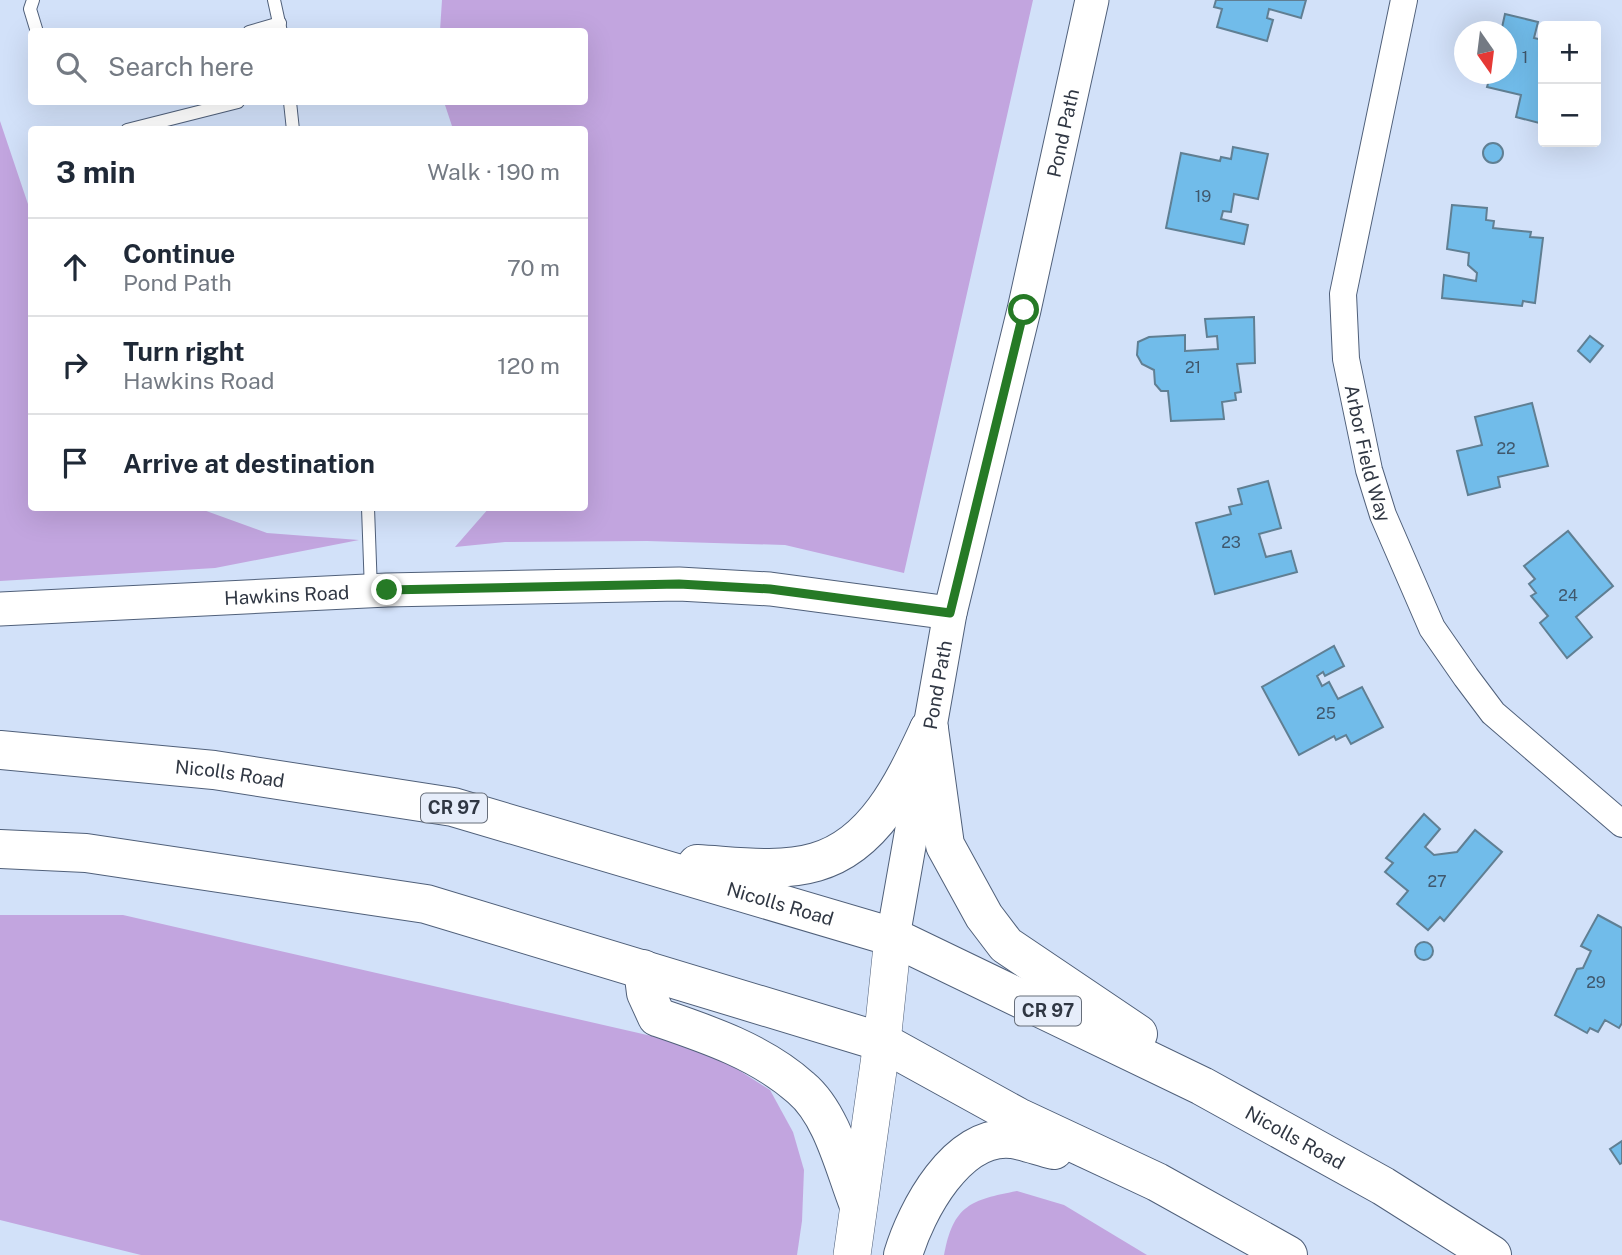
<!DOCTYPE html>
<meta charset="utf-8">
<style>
body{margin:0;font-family:"Public Sans",sans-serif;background:#f2f2f3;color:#1f2937}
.controls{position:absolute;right:21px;top:21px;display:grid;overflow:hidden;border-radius:7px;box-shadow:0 7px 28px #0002}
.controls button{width:63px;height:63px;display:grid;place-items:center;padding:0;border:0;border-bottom:2px solid #e0e1e3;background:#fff;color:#1f2937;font:35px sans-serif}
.compass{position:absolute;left:1454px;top:21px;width:63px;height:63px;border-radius:50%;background:#fff;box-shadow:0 7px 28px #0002;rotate:166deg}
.stop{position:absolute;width:21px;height:21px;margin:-16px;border:5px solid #267a26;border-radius:50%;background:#fff}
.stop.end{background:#267a26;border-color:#fff;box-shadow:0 2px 7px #0008}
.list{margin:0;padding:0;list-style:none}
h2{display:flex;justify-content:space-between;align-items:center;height:91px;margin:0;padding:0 28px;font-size:30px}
h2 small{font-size:23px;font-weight:400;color:#747a83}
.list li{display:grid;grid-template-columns:46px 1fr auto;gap:21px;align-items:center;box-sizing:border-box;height:98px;padding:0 28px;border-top:2px solid #e0e1e3}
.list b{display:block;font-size:26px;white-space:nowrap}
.list p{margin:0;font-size:23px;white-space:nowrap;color:#747a83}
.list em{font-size:23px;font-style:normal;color:#747a83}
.icon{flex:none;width:38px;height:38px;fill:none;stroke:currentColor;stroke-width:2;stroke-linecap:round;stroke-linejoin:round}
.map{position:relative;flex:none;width:1622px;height:1255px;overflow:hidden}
.search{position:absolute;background:#fff;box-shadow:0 7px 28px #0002;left:28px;top:28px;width:560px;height:77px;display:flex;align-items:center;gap:18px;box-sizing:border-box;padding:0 24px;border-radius:7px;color:#747a83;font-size:26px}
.panel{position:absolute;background:#fff;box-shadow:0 7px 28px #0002;left:28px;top:126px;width:560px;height:385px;border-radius:7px}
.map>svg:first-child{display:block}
</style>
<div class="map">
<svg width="1622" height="1255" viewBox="0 0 1622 1255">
<rect width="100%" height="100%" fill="#d2e1f9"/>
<g fill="#c2a5df">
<path d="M442,0H1033L904,573L785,545L647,541L505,542L455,547L489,508H584V130L453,129L444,102H584V32L440,31Z"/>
<path d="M0,121L31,213L32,508H198L267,533L359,540L215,568L0,581Z"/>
<path d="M0,915H123L704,1048L770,1090L793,1132L804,1170L802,1221L797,1255H141L0,1220Z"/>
<path d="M1017,1191L1064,1205L1147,1255H944C953,1205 971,1200 1017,1191Z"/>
</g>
<g fill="#71bcea" stroke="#607f93" stroke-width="2">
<path d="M1216,0H1306L1301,18L1269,9L1267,18L1273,20L1267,41L1217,27L1222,9L1214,7Z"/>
<path d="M1505,14L1538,22L1534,38L1543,40V124L1516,117L1521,95L1487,87L1491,74H1506V32H1501Z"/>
<circle cx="1493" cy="153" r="10"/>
<path d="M1233,147L1268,154L1258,199L1234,194L1231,212L1223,211L1221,219L1248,225L1244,244L1166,228L1181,153L1220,161L1221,157L1231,159Z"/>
<path d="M1452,205L1487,208L1486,220L1494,221L1493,228L1531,232L1530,237L1543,238L1535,303L1523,301L1522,306L1442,298L1444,275L1476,281L1477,273L1468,265L1469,253L1447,249Z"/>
<path d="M1254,317L1255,363L1237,364L1241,392L1235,393L1236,400L1222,402L1224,419L1171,421L1168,391H1161L1155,384L1154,370L1142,364L1137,355L1138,342L1149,337L1185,335V351L1218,349L1217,336L1207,337L1205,319Z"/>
<path d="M1590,336L1603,346L1590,362L1578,351Z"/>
<path d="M1532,403L1548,466L1498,477L1500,487L1468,495L1457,451L1482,445L1475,417Z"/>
<path d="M1268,481L1281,528L1259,534L1266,557L1291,551L1297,572L1215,594L1196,523L1231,514L1229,507L1242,504L1238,489Z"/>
<path d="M1568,531L1613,586L1576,617L1592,637L1567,658L1540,623L1548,616L1531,596L1536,593L1529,584L1535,579L1524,566Z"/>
<path d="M1334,646L1344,666L1325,676L1323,672L1317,676L1322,686L1329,682L1338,699L1362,687L1383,727L1351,744L1346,735L1336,740L1334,736L1299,755L1262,687Z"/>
<path d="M1424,814L1440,829L1425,847L1434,855L1457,852L1475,830L1502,852L1444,921L1440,917L1428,930L1397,904L1408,891L1385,872L1393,863L1386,858Z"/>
<path d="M1598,915L1622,928V1023L1619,1028L1605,1020L1598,1032L1590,1028L1587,1033L1555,1015L1577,969L1583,968L1591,951L1581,946Z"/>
<circle cx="1424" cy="951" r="9"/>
<path d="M1622,1141V1163L1620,1164L1610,1149Z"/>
</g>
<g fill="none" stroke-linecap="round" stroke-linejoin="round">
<defs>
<g id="service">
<path d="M33,0L30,9L37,32"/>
<path d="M274,0L281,32"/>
<path d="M249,32L280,23"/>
<path d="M290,102L293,130"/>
<path d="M127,130L238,102"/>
<path d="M368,508L371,591"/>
</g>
<g id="minor">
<path id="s1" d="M1404,0L1343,294L1346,359L1369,470L1383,515L1432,628L1466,677L1493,713L1622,824"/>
</g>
<g id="tertiary">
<path id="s2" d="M0,609L387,590L679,584L770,589L950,613"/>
<path id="s3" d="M893,937L950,613L1024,310L1092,0"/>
</g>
<path id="secondary" d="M852,1255L882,1042L893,937"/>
<g id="trunk">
<path d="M929,729L945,845L984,916L1006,945L1138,1034"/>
<path id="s4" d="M0,750L214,770L453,807L893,937L1202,1086L1383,1186L1492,1255"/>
<path d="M0,849L86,853L426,904L882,1042L1018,1117L1157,1182L1288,1255"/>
<path d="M697,864C735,866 779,873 816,862C876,845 905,780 929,729"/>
<path d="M643,969L646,993L657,1017C707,1034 761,1052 801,1088C832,1114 844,1167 858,1203"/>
<path d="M903,1255C916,1211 957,1133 1012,1139C1026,1141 1041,1147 1054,1150"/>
</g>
</defs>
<use href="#service" stroke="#50607a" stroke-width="14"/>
<use href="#minor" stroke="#50607a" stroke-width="28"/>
<use href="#tertiary" stroke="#50607a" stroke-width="35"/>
<use href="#secondary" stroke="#50607a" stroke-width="38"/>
<use href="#trunk" stroke="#50607a" stroke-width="40"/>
<use href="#service" stroke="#fff" stroke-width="12"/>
<use href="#minor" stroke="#fff" stroke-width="26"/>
<use href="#tertiary" stroke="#fff" stroke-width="33"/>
<use href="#secondary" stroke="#fff" stroke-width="37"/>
<use href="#trunk" stroke="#fff" stroke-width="38"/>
</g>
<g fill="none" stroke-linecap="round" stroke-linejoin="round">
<path stroke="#267a26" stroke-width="9" d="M387,590L679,584L770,589L950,613L1024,310"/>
</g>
<g text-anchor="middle" stroke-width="7" stroke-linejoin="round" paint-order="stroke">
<g font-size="16" fill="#40586d">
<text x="1525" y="63">1</text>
<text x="1203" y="202">19</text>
<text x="1193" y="373">21</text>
<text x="1506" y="454">22</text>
<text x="1231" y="548">23</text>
<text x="1568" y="601">24</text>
<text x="1326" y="719">25</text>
<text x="1437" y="887">27</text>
<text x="1596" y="988">29</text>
</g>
<g fill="#e6edfa" stroke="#676e7a" stroke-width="2">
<rect x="421" y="793.5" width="66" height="29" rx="5"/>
<rect x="1015" y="996.5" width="66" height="29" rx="5"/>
</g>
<g font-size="18" font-weight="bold" fill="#303743">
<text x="454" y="814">CR 97</text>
<text x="1048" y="1017">CR 97</text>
</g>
<g font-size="19" fill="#303743" stroke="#e6edfa">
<text dy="7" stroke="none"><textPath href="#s3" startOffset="822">Pond Path</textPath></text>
<text dy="7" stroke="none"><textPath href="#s1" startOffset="462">Arbor Field Way</textPath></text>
<text dy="7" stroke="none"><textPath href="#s2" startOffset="287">Hawkins Road</textPath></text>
<text dy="7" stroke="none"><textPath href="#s3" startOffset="256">Pond Path</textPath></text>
<text dy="7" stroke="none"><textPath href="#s4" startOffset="231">Nicolls Road</textPath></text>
<text dy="7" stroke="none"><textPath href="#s4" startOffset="798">Nicolls Road</textPath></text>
<text dy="7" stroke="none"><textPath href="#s4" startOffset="1365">Nicolls Road</textPath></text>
</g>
</g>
</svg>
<div class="controls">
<button>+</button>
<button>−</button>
</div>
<svg class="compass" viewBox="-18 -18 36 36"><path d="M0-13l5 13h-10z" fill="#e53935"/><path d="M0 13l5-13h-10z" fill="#747a83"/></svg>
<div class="stop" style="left:1024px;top:310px"></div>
<div class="stop end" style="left:387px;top:590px"></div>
<div class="search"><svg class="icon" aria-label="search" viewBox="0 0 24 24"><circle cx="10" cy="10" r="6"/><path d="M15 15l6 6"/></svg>Search here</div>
<section class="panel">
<h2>3 min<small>Walk · 190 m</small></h2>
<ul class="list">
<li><svg class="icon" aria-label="ahead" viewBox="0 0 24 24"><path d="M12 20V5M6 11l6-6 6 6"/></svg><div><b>Continue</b><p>Pond Path</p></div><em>70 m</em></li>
<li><svg class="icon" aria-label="right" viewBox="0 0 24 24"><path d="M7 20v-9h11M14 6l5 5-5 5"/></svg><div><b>Turn right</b><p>Hawkins Road</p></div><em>120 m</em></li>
<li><svg class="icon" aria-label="arrive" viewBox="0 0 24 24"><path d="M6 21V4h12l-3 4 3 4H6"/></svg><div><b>Arrive at destination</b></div></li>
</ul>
</section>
</div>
